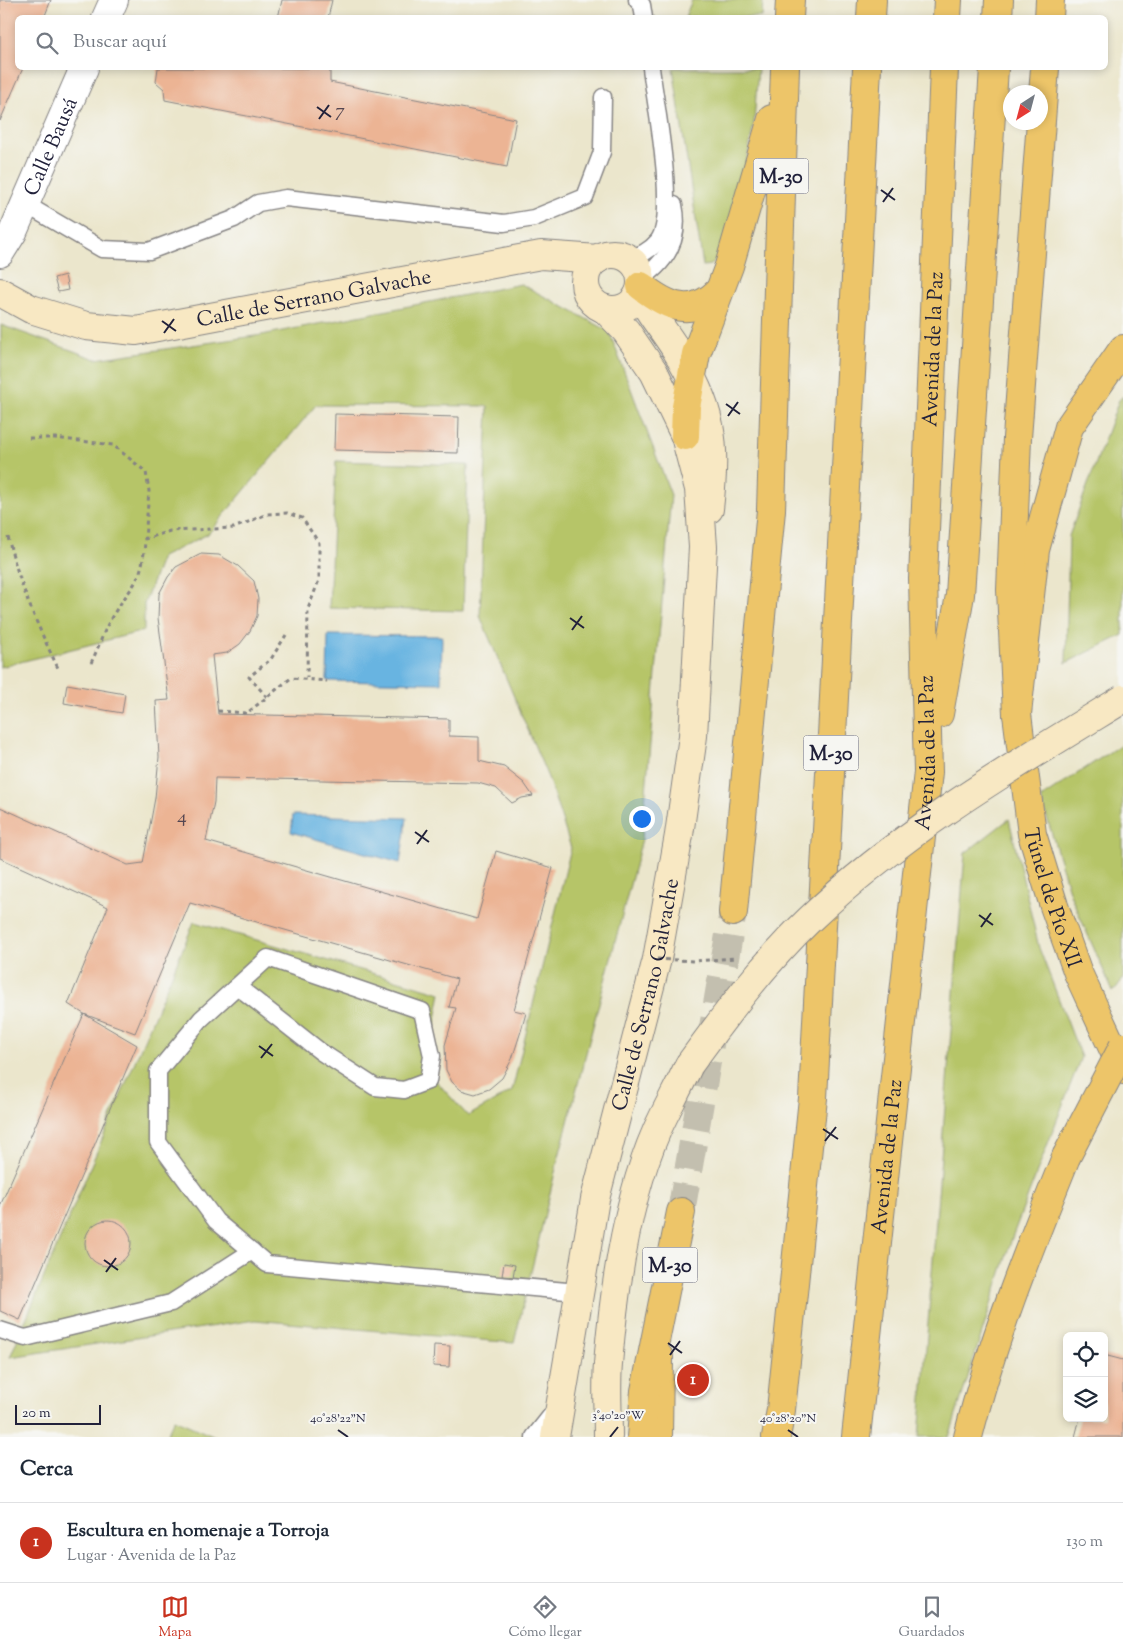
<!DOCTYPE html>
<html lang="es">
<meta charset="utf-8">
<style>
body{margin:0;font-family:"Sorts Mill Goudy",serif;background:#f2f2f3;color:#1f2937}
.controls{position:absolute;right:15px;bottom:15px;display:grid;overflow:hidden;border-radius:8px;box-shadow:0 2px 8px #0003}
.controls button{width:45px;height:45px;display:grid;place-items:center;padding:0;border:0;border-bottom:1px solid #e0e1e3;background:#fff;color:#1f2937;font:25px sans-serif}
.compass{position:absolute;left:1003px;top:85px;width:45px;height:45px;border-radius:50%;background:#fff;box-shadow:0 2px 8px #0003;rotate:216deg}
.scale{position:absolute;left:15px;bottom:12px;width:86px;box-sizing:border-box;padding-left:5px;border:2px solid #22223b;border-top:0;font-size:14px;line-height:18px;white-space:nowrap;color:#22223b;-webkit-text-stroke:4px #f6f6f2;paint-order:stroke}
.you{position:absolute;left:641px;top:818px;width:18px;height:18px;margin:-12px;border:4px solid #fff;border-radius:50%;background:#1a73e8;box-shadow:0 0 0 8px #1a73e833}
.badge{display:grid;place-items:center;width:32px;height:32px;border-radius:50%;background:#c8321e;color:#fff;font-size:16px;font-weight:700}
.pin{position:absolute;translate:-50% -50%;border:2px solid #fff;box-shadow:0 1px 5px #0006}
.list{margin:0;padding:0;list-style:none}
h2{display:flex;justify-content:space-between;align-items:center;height:65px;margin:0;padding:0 20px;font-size:21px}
h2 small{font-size:16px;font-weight:400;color:#747a83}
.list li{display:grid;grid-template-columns:32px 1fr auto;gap:15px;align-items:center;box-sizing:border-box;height:80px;padding:0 20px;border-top:1px solid #e0e1e3}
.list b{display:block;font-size:19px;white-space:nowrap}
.list p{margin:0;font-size:16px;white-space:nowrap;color:#747a83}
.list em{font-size:16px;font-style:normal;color:#747a83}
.icon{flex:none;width:28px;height:28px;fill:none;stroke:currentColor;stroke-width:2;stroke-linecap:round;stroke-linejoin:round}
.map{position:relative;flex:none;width:1123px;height:1437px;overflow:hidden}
.search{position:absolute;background:#fff;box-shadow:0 2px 8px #0003;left:15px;right:15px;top:15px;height:55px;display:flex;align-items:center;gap:12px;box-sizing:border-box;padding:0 18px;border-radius:8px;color:#747a83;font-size:19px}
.sheet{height:145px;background:#fff}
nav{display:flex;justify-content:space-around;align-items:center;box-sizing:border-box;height:70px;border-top:1px solid #e0e1e3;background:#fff;font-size:14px;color:#747a83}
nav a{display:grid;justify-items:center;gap:2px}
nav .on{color:#c8321e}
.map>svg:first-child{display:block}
</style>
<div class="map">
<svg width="1123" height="1437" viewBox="0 0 1123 1437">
<rect width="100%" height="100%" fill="#f6f6f2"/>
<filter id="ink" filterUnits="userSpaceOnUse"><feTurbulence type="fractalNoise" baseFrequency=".02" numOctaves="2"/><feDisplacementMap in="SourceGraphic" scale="10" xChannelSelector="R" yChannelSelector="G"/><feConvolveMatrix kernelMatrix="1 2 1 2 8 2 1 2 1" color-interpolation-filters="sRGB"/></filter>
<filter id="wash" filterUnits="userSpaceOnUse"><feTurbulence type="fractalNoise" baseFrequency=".0096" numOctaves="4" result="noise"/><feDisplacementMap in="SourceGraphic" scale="20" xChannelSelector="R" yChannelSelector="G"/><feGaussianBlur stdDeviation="1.12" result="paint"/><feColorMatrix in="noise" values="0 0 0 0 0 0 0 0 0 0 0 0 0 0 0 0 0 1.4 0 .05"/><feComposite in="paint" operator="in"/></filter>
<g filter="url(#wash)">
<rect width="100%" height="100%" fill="#ebe6cc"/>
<g fill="#b6c568" stroke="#6c7452">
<path d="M692,0H763L762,17H685Z"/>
<path d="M673,68H758L754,123L735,221L723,250L711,265L703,266Z"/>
<path d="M521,284L609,331L671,495L642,839L557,1164L514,1343L255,1320L10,1357L194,922L441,993L426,1070L468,1116L512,1091L571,848L549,780L480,616L488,406L316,405L208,534L162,557L144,604V631L0,667L1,325L96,359L262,335Z"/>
<path d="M1123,396V635L1066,663L1069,536L1119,400Z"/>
<path d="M336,461L468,465L463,611L329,608Z"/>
<path d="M1123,743V979L1113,992L1070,894L1041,798Z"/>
<path d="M1009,819L1039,948L1081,1057L1013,1235L949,1437H919L965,853Z"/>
<path d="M174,1419L215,1437H166Z"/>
</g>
<g fill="#67b4e1" stroke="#446b8e">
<path d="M328,635L442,636L441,683L327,681Z"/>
<path d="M293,815L407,818L400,863L291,832Z"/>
</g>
<g id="blocks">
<g fill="#ecb494">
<path d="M0,0H51L44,18H18V68H23L0,121Z"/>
<path d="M282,0H332L328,18H278Z"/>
<path d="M158,68H330V82L516,119L507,167L165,100L164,89L156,82Z"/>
<path d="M65,275L68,290L58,292L54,278Z"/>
<path d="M335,414L459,417L458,453L334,450Z"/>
<path d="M201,554L219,555L238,566L254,581L258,599L257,616L250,631L240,644L227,653L212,655L218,714L449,719V736L479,737V761L504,767L524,783L533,796L522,798L512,803L496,788L478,783L215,778L214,802L206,841L477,919L496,851L553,868L514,1010L526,1013L521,1031L512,1059L502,1078L489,1089L475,1094L461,1090L452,1082L446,1070L445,1045L456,1008L449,1007L457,979L190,903L135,1033L84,1014L68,1004L108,907L0,858V807L128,865L143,863L155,798L159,757L156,701L169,700L158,618L159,594L168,577L176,567Z"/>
<path d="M67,684L125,694L122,713L64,703Z"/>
<path d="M84,1014L137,1045L20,1320L0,1311V1206Z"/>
<circle cx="108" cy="1243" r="23"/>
<path d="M504,1263L515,1265L513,1277L502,1276Z"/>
<path d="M434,1345L450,1346L449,1367L433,1366Z"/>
<path d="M1104,1355L1123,1360V1437H1075L1080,1418H1104Z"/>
</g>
</g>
</g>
<g filter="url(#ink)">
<use href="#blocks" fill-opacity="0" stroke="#868484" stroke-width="1"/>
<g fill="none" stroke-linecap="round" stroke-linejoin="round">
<path stroke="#c3bfaf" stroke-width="28" stroke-dasharray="28 14" stroke-linecap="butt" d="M681,1212L733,912"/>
<defs>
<g id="lane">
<path d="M637,0L642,5L644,18"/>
<path d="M25,204L102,249L149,251L234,219L258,203L286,198L504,223L534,218L585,197L602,152L603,97"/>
<path d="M629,259C640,255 650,251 658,241C678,216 655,102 651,68"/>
<path d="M641,279C668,261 681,238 674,205"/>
<path d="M237,986L321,1052L375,1087L404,1090L428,1081L432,1056L422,1011L268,958L201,1019L158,1071V1142L216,1221L267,1264L578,1292"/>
<path d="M0,1330L25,1338L171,1303L252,1251"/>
<path d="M534,1437L557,1408"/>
</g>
<g id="street">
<path d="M106,18L114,0"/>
<path id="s1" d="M0,253L13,232L84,68"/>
</g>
<g id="secondary">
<circle cx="613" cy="282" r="28"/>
<path id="s2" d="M0,292L31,309L86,326L136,331L541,255L598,259"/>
<path d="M639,293C649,313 663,329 675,348C712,409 717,438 709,509"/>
<path id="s3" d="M555,1437L595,1199L657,959L679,835L693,736L703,547L699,489L685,436L654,372L626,331L605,309"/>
<path d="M608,1437C608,1413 606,1388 608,1364C614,1289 626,1200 657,1130C667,1108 679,1087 689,1065"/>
</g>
<g id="primary">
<path id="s4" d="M1123,349L1069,427L1035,550L1017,714L1032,834L1054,906L1078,973L1123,1070"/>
<path d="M658,1437L659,1357"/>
</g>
<g id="highway">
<path d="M789,18L790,0"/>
<path d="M871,18L872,0"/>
<path d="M947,18L948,0"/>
<path d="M998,18L999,0"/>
<path d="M1049,18L1050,0"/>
<path d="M641,286C668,307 691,318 718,292"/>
<path d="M685,436L686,407L696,354L729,266L772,119"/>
<path d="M939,714L960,595L994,68"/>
<path d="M1017,714L1011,590L1017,438L1045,68"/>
<path d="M733,912L771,510L785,68"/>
<path d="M641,1437L645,1391L681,1212"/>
<path d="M776,1437L781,1410L813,1098L867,68"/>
<path id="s5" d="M856,1437L928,772L923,579L944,68"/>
<path d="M968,1437C992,1340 1029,1249 1066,1157"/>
</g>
</defs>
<use href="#lane" stroke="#868484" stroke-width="19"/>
<use href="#street" stroke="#868484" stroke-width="30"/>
<use href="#secondary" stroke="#868484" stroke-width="30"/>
<use href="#primary" stroke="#868484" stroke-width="30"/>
<use href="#highway" stroke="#868484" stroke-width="30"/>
<g stroke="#868484" stroke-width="3" stroke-dasharray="4 4" stroke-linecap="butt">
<path d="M29,438H55L113,445L146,472L149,491L145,539"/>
<path d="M8,537C19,584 37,625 58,668"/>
<path d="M91,663C98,649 103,633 110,620C131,584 143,585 145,539L170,531L234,528L267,514L287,513L302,518L319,543V580L308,609L307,678"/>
<path d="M267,697L249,677L271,659L286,635"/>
<path d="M218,711L247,713L291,678L327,681"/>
</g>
<use href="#lane" stroke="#fff" stroke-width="16"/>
<use href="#street" stroke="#fff" stroke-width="28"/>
<use href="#secondary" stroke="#f8e8c3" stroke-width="28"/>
<use href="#primary" stroke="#edc569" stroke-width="28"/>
<use href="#highway" stroke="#edc569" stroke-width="28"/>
<defs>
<path id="secondary-bridge" d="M689,1065C726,1014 764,963 810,919C902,831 1015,765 1123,699"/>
<path id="highway-bridge" d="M1066,1157L1123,1047"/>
</defs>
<use href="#secondary-bridge" stroke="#868484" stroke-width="30" stroke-linecap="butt"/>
<use href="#highway-bridge" stroke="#868484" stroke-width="30" stroke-linecap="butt"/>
<path stroke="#868484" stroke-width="3" stroke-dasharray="4 4" stroke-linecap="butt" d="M657,959L695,961L736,958"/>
<use href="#secondary-bridge" stroke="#f8e8c3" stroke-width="28"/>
<use href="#highway-bridge" stroke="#edc569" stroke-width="28"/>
</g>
</g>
<path fill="none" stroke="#22223b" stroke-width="2" d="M317,107L331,117M319,119L329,105M881,190L895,200M883,202L893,188M162,321L176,331M164,333L174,319M726,404L740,414M728,416L738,402M570,618L584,628M572,630L582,616M415,832L429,842M417,844L427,830M979,915L993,925M981,927L991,913M259,1046L273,1056M261,1058L272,1044M823,1129L838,1139M825,1141L836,1127M104,1260L118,1270M106,1272L116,1258M668,1343L682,1353M670,1355L680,1341M338,1430L348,1437M788,1430L798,1437M610,1437L618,1427"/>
<g text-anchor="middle" stroke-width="4" stroke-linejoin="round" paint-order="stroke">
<g font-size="19" fill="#544651">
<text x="340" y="116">7</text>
<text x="182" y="822">4</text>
</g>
<g fill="#f6f6f2" stroke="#626272" stroke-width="1">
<rect x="753.5" y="158.5" width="55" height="35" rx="4"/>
<rect x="803.5" y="735.5" width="55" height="35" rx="4"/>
<rect x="642.5" y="1247.5" width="55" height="35" rx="4"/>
</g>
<g font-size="20" font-weight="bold" fill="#22223b">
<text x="781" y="183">M-30</text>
<text x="831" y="760">M-30</text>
<text x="670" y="1272">M-30</text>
</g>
<g font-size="21" fill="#22223b" stroke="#f6f6f2">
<text dy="7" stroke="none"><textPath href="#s1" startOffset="118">Calle Bausá</textPath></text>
<text dy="7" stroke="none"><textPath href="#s2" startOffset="324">Calle de Serrano Galvache</textPath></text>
<text dy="7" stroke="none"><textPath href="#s5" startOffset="1092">Avenida de la Paz</textPath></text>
<text dy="7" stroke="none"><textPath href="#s5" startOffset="688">Avenida de la Paz</textPath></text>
<text dy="7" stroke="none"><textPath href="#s4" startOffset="575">Túnel de Pío XII</textPath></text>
<text dy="7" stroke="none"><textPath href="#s3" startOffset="452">Calle de Serrano Galvache</textPath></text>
<text dy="7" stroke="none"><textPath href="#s5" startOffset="282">Avenida de la Paz</textPath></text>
</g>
</g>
<g font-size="12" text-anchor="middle" fill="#22223b" stroke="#f6f6f2" stroke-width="4" stroke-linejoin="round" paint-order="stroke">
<text x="618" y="1419">3°40'20"W</text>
<text x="338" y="1422">40°28'22"N</text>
<text x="788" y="1422">40°28'20"N</text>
</g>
</svg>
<div class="controls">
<button><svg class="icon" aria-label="locate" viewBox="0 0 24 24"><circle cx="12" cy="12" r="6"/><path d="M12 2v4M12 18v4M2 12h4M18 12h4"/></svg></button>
<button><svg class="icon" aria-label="layers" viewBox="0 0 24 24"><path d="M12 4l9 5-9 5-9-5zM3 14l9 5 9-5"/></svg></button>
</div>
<svg class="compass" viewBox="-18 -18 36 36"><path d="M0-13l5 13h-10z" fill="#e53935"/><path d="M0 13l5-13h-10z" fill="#747a83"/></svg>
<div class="scale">20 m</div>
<div class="you"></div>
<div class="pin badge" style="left:693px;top:1380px">1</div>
<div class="search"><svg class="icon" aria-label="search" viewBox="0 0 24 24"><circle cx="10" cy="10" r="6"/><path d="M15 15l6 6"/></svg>Buscar aquí</div>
</div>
<section class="sheet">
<h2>Cerca<small></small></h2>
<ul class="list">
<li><span class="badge">1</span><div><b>Escultura en homenaje a Torroja</b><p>Lugar · Avenida de la Paz</p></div><em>130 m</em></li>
</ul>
</section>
<nav>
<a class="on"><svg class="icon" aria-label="map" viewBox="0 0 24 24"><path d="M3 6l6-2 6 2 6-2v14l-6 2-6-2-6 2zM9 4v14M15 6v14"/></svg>Mapa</a>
<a><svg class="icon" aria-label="directions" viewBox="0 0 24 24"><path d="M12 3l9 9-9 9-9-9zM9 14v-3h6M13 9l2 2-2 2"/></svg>Cómo llegar</a>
<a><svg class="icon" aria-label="saved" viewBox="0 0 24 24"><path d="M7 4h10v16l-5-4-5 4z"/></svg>Guardados</a>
</nav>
